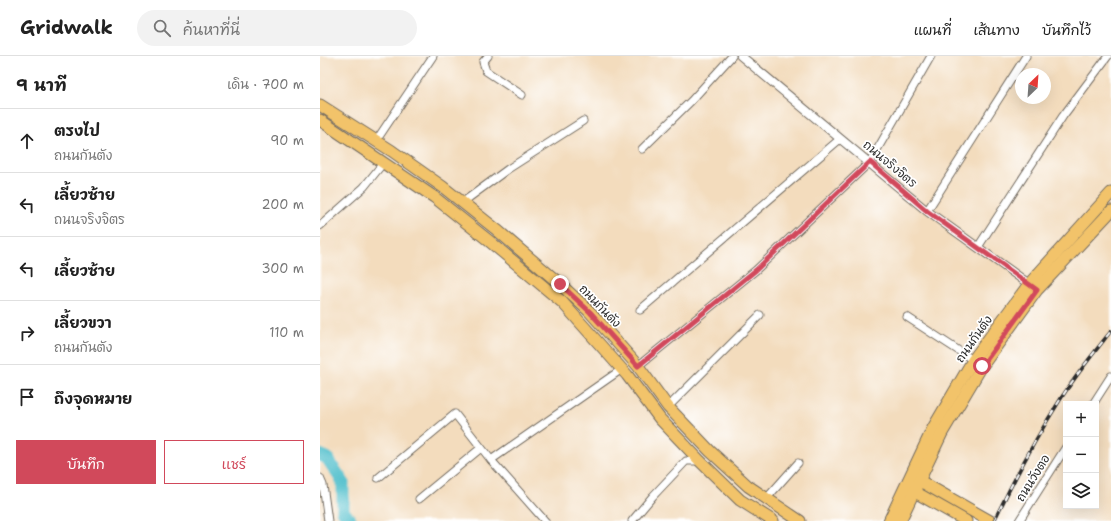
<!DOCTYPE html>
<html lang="th">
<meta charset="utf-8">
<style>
body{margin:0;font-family:"Shantell Sans","Playpen Sans Thai",sans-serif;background:#f2f2f2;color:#222}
.controls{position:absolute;right:12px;bottom:12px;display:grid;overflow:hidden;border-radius:0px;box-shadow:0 4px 16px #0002}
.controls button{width:36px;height:36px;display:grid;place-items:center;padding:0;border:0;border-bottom:1px solid #e0e0e0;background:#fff;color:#222;font:20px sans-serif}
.compass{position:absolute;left:695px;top:12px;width:36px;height:36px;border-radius:50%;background:#fff;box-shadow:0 4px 16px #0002;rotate:25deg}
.stop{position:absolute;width:12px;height:12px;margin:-9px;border:3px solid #d1495b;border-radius:50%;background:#fff}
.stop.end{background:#d1495b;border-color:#fff;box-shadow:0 1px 4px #0008}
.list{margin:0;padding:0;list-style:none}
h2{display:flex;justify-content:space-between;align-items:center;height:52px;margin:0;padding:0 16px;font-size:17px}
h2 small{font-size:13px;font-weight:400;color:#767676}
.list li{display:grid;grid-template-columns:26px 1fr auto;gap:12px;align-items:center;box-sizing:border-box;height:64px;padding:0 16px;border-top:1px solid #e0e0e0}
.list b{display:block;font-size:15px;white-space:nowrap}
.list p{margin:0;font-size:13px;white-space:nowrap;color:#767676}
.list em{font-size:13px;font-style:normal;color:#767676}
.actions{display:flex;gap:8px;padding:12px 16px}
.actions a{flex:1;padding:9px 0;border:1px solid #d1495b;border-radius:0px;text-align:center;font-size:14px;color:#d1495b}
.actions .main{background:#d1495b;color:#fff}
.icon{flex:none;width:22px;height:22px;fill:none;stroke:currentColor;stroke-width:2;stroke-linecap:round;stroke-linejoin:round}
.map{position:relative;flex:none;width:791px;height:465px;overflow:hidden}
header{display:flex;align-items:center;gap:24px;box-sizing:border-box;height:56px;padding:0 20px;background:#fff;border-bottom:1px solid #e0e0e0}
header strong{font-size:19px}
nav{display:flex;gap:22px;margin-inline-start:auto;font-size:14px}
.search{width:280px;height:36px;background:#f2f2f2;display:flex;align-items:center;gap:10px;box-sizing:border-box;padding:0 14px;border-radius:22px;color:#767676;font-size:15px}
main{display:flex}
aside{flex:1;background:#fff}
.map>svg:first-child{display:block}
</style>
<header>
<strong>Gridwalk</strong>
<div class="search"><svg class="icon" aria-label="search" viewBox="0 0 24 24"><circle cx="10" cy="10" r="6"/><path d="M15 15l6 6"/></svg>ค้นหาที่นี่</div>
<nav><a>แผนที่</a><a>เส้นทาง</a><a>บันทึกไว้</a></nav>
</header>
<main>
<aside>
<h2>9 นาที<small>เดิน · 700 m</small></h2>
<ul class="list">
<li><svg class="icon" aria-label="ahead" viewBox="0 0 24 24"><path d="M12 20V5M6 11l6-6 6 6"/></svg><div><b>ตรงไป</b><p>ถนนกันตัง</p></div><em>90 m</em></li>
<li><svg class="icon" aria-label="left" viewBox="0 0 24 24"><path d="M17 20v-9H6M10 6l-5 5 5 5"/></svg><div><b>เลี้ยวซ้าย</b><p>ถนนจริงจิตร</p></div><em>200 m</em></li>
<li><svg class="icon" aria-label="left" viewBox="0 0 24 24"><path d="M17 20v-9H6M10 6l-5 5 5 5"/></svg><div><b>เลี้ยวซ้าย</b></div><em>300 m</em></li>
<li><svg class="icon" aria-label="right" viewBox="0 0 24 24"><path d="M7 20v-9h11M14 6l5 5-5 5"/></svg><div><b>เลี้ยวขวา</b><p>ถนนกันตัง</p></div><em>110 m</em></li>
<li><svg class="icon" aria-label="arrive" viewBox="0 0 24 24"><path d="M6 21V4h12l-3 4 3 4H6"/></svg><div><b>ถึงจุดหมาย</b></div></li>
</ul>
<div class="actions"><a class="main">บันทึก</a><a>แชร์</a></div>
</aside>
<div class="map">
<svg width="791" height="465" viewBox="0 0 791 465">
<rect width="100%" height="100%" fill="#fff"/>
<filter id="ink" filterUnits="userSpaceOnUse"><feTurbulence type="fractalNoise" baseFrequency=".025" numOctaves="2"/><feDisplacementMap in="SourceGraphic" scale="8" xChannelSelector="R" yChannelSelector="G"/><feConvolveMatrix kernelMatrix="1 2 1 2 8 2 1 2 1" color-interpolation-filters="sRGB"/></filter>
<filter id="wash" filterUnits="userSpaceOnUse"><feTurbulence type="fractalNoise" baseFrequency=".012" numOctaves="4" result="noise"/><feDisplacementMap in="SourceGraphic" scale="16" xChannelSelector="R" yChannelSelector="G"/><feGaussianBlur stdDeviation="0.9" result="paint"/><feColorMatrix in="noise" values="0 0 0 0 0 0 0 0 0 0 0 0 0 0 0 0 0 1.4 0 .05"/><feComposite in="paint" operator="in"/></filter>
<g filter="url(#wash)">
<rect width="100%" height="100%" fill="#f3dcbd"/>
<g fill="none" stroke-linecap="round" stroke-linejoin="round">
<path stroke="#53c0cc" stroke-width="13" d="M0,399L7,402L23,426V455L31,465"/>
</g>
</g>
<g filter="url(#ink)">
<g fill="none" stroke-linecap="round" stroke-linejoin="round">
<defs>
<g id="minor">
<path d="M168,0L163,6L166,15L202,39"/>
<path d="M56,85L113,0"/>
<path d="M322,93L371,45L412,0"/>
<path d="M143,146L188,113L263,65"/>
<path d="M607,155L706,0"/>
<path d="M0,170L44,131L64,106"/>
<path d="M658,191L743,60L788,0"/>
<path d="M320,254L520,83"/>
<path d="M587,261L653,304"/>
<path d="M318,310L436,214L550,106L611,0"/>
<path d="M773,348L791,320"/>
<path d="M348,351L440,259"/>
<path d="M171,404L302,313"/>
<path d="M0,422L3,429L8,465"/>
<path d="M58,422L135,358L171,404L225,465"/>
<path d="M99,443L161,392"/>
<path d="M446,443L478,407"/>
<path d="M312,465L333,440L366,405H380"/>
<path d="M699,465L746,391"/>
</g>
<path id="tertiary" d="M421,0L607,155L709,228"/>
<g id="primary">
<path d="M0,49L72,95L123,131L177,174L240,228L270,256L318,310L348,351L390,395L428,430L480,465"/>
<path d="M0,64L114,141L168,184L242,246L307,319L340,363L380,405L420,444L453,465"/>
<path d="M593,421L670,465"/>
<path d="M588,432L646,465"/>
<path d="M569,465L613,372L653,304L709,228L791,137"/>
<path d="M580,465L622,377L662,310L717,234L791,155"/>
</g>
</defs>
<use href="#minor" stroke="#71695e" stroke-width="9"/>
<use href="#tertiary" stroke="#71695e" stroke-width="10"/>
<use href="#primary" stroke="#71695e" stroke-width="13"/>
<use href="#minor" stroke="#fff" stroke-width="7"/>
<use href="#tertiary" stroke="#fff" stroke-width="8"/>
<use href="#primary" stroke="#f2c36a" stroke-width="11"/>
<defs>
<path id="rail" d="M674,465C694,423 715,383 740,344C755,320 773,298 791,275"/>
</defs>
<use href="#rail" stroke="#2b2b2b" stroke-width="3.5"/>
<use href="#rail" stroke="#fff" stroke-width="2" stroke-dasharray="6" stroke-linecap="butt"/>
</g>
</g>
<g fill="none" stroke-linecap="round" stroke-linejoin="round" filter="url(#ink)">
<path stroke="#d1495b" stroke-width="5" d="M240,228L270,256L318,310L436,214L550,106L607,155L717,234L662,310"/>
</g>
<g text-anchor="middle" stroke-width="3.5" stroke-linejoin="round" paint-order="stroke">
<g font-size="12" fill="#2b2b2b" stroke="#fff">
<text transform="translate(570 108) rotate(40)" y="4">ถนนจริงจิตร</text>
<text transform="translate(280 250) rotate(46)" y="4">ถนนกันตัง</text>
<text transform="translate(654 283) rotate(-55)" y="4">ถนนกันตัง</text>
<text transform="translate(713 422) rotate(-58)" y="4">ถนนวังตอ</text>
</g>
</g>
</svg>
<div class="controls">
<button>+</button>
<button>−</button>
<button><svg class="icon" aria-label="layers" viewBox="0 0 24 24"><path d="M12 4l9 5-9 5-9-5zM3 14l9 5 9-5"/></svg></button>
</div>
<svg class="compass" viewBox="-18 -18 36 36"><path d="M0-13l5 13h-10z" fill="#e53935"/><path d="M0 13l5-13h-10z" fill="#767676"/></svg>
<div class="stop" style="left:662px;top:310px"></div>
<div class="stop end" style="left:240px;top:228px"></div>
</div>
</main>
